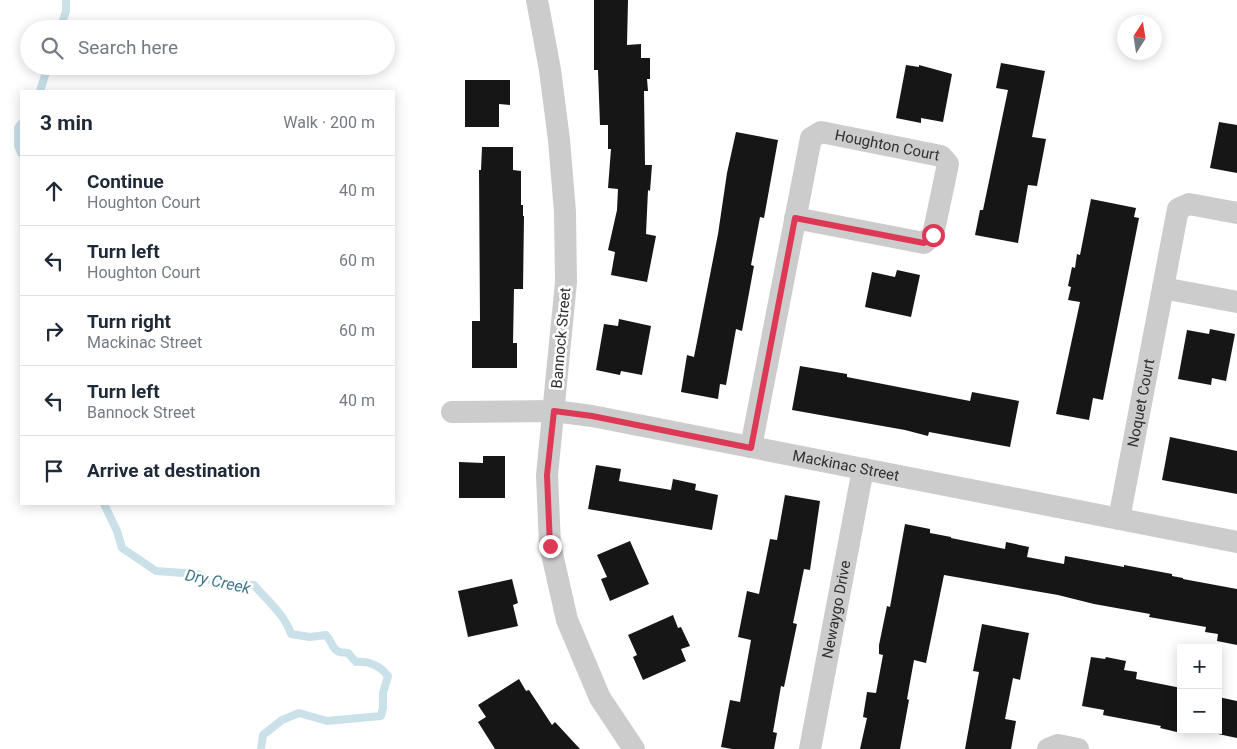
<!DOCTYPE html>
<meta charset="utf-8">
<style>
body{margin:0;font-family:Roboto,sans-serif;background:#f2f2f3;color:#1f2937}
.controls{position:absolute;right:15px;bottom:15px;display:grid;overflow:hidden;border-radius:0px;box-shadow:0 2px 12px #0003}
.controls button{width:45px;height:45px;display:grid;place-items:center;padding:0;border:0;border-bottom:1px solid #e0e1e3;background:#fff;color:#1f2937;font:25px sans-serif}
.compass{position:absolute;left:1117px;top:15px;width:45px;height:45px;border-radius:50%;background:#fff;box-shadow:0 2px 12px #0003;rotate:12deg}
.stop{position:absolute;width:15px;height:15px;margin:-11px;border:4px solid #dd3956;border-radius:50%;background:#fff}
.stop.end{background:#dd3956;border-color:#fff;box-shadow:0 1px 5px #0008}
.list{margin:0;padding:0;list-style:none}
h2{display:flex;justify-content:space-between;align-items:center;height:65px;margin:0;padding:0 20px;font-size:21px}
h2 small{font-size:16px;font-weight:400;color:#747a83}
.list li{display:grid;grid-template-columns:32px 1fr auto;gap:15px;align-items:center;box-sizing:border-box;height:70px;padding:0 20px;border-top:1px solid #e0e1e3}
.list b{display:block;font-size:19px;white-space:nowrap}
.list p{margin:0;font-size:16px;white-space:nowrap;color:#747a83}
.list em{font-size:16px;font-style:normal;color:#747a83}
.icon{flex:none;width:28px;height:28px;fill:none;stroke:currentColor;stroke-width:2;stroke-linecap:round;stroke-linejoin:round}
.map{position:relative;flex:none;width:1237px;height:749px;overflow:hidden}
.search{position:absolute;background:#fff;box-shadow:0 2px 12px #0003;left:20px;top:20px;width:375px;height:55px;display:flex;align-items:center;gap:12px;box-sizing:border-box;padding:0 18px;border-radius:28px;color:#747a83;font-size:19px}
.panel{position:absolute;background:#fff;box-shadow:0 2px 12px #0003;left:20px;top:90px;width:375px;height:415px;border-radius:0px}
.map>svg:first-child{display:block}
</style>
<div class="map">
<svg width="1237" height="749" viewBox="0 0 1237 749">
<rect width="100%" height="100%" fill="#fff"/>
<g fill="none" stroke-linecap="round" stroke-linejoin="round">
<g stroke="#cae1ea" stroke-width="8">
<path d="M60,29L66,11V0"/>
<path d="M40,91L48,66"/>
<path d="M21,124L18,128V146L21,153"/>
<path d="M104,504L117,531L122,548L156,571L197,574L219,584L254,585C267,600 285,615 291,634L310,637L326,635C331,640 333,651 340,652C342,653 345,652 348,653L356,662C369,661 380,666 388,676L383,693V708L381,716L327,721L299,713L282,720L263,735L261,749"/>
</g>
</g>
<g fill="#161616">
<path d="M594,0H628L627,45L641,44V58H650V79H647L648,91H644L645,165H652L650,191L648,190L646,234L656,236L647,282L611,275L615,252L608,250L617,210L618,189L608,188L611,149H608V125H600L598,70H594Z"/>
<path d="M1001,63L1045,71L1032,137L1046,139L1037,186L1028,185L1018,243L975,235L980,210H983L1008,90L996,88Z"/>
<path d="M906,65L919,67V65L952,74L943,122L921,118V123L896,118Z"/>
<path d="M465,80H510V105L499,104V127H465Z"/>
<path d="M1219,122L1237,125V173L1210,168Z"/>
<path d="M736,132L778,140L764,218L760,217L751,265L754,266L742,331L736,329L726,385L720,384L718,399L681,392L687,355L694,357L718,234L727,173Z"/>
<path d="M482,147H513V170L521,171V205H523V216H524L523,289H514L513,343H517V368H472V321H480L479,170H481Z"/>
<path d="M1091,199L1136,208L1134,217L1139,218L1103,400L1093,398L1089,420L1056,414L1080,302L1068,300L1071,287L1068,286L1072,267L1075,268L1077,254L1080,255Z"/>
<path d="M897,270L920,275L911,317L865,307L872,272L895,277Z"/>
<path d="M619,319L651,326L642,375L621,371L620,375L596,370L604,324L618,326Z"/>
<path d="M1210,329L1235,334L1226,381L1212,378L1211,385L1178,379L1187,330L1209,334Z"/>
<path d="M800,366L847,374V377L970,401L972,392L1019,401L1010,447L929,432L928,436L905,430L792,410Z"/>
<path d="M1170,437L1237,451V494L1162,480Z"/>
<path d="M483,456H505V498H459V462L483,463Z"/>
<path d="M596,465L621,469L619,481L671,490L673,479L696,484L695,490L718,495L712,530L588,509Z"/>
<path d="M785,495L820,501L810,570L804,569L793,623L797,624L784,687L781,686L773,732L777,733L774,749H732L721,747L730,700L740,702L751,640L738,637L747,591L759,594L770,539L777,540Z"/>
<path d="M905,524L930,529V533L951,537V538L1005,549L1006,542L1029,547L1027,557L1064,564L1065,556L1124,567V565L1172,574V576L1183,578V579L1237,589V645L1217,641L1218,634L1205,632L1206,627L1149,617L1150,614L1094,604L1058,595L944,575L926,663L914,660L907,699L909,700L900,749H860L867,718L863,717L867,692L876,693L883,655L879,654V645L887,606L890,607Z"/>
<path d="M630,541L649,584L610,601L601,579L607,577L597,555Z"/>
<path d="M512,579L518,603L513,605L518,626L468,637L458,591Z"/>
<path d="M673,615L678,628L681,627L690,646L681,649L686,661L643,680L633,657L637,655L628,635Z"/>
<path d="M982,624L1029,633L1020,680L1013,678L1005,719L1016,721L1011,749H965L979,672L973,671Z"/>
<path d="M1091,657L1105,659L1106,657L1126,661L1124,670L1137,672L1136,679L1181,688V733L1160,728L1161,726L1103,715L1104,710L1082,706Z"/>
<path d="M519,679L526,691L529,690L552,725L555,722L580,749H495L478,722L486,717L478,705Z"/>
<path d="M1218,697L1237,701V738L1218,734Z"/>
</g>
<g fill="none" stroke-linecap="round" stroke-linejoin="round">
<g stroke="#ccc" stroke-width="22">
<path d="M537,0L550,70L559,140L565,212L566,282L547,475L550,545L567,620L600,698L634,749"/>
<path d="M1163,288L1237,302"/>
<path id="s1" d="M452,412L554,411L592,416L1237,542"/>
<path id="s2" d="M751,447L811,138L821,132L941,156L948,164L933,235L924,243L795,218"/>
<path id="s3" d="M1119,519L1178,209L1189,204L1237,213"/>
<path id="s4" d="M810,749L863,469"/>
<path d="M1048,749L1058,745L1078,749"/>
</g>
</g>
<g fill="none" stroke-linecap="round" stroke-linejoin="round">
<path stroke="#dd3956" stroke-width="6" d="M550,546L547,475L554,411L592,416L751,448L795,218L924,243L933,235"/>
</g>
<g text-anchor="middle" stroke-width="5" stroke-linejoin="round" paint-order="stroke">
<g font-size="15" fill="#2f2f2f" stroke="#fff">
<text dy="5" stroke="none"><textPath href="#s2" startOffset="394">Houghton Court</textPath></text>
<text transform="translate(561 338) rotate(-85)" y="5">Bannock Street</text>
<text dy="5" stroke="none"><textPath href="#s3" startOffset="118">Noquet Court</textPath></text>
<text dy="5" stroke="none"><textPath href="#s1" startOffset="399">Mackinac Street</textPath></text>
<text dy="5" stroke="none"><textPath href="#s4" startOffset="142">Newaygo Drive</textPath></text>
</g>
<g font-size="16" font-style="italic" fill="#40778d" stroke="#fff">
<text transform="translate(218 581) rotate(12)" y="6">Dry Creek</text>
</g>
</g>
</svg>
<div class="controls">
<button>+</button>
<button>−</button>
</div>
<svg class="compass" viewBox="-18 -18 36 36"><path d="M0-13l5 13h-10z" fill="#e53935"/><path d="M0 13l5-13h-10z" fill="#747a83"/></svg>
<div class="stop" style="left:933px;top:235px"></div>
<div class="stop end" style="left:550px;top:546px"></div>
<div class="search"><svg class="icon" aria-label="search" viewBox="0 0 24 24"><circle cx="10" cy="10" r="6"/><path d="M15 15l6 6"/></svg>Search here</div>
<section class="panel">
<h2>3 min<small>Walk · 200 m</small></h2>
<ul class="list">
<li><svg class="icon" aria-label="ahead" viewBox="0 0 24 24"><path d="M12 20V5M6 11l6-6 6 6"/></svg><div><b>Continue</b><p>Houghton Court</p></div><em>40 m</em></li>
<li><svg class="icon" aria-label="left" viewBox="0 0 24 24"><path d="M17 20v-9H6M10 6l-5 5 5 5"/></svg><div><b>Turn left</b><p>Houghton Court</p></div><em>60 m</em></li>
<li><svg class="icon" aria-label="right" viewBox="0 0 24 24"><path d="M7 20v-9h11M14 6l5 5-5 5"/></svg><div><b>Turn right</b><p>Mackinac Street</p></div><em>60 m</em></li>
<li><svg class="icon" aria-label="left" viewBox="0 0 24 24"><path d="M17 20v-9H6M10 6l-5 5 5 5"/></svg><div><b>Turn left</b><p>Bannock Street</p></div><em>40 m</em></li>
<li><svg class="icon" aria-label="arrive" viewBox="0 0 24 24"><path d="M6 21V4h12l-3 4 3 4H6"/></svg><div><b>Arrive at destination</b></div></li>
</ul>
</section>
</div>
